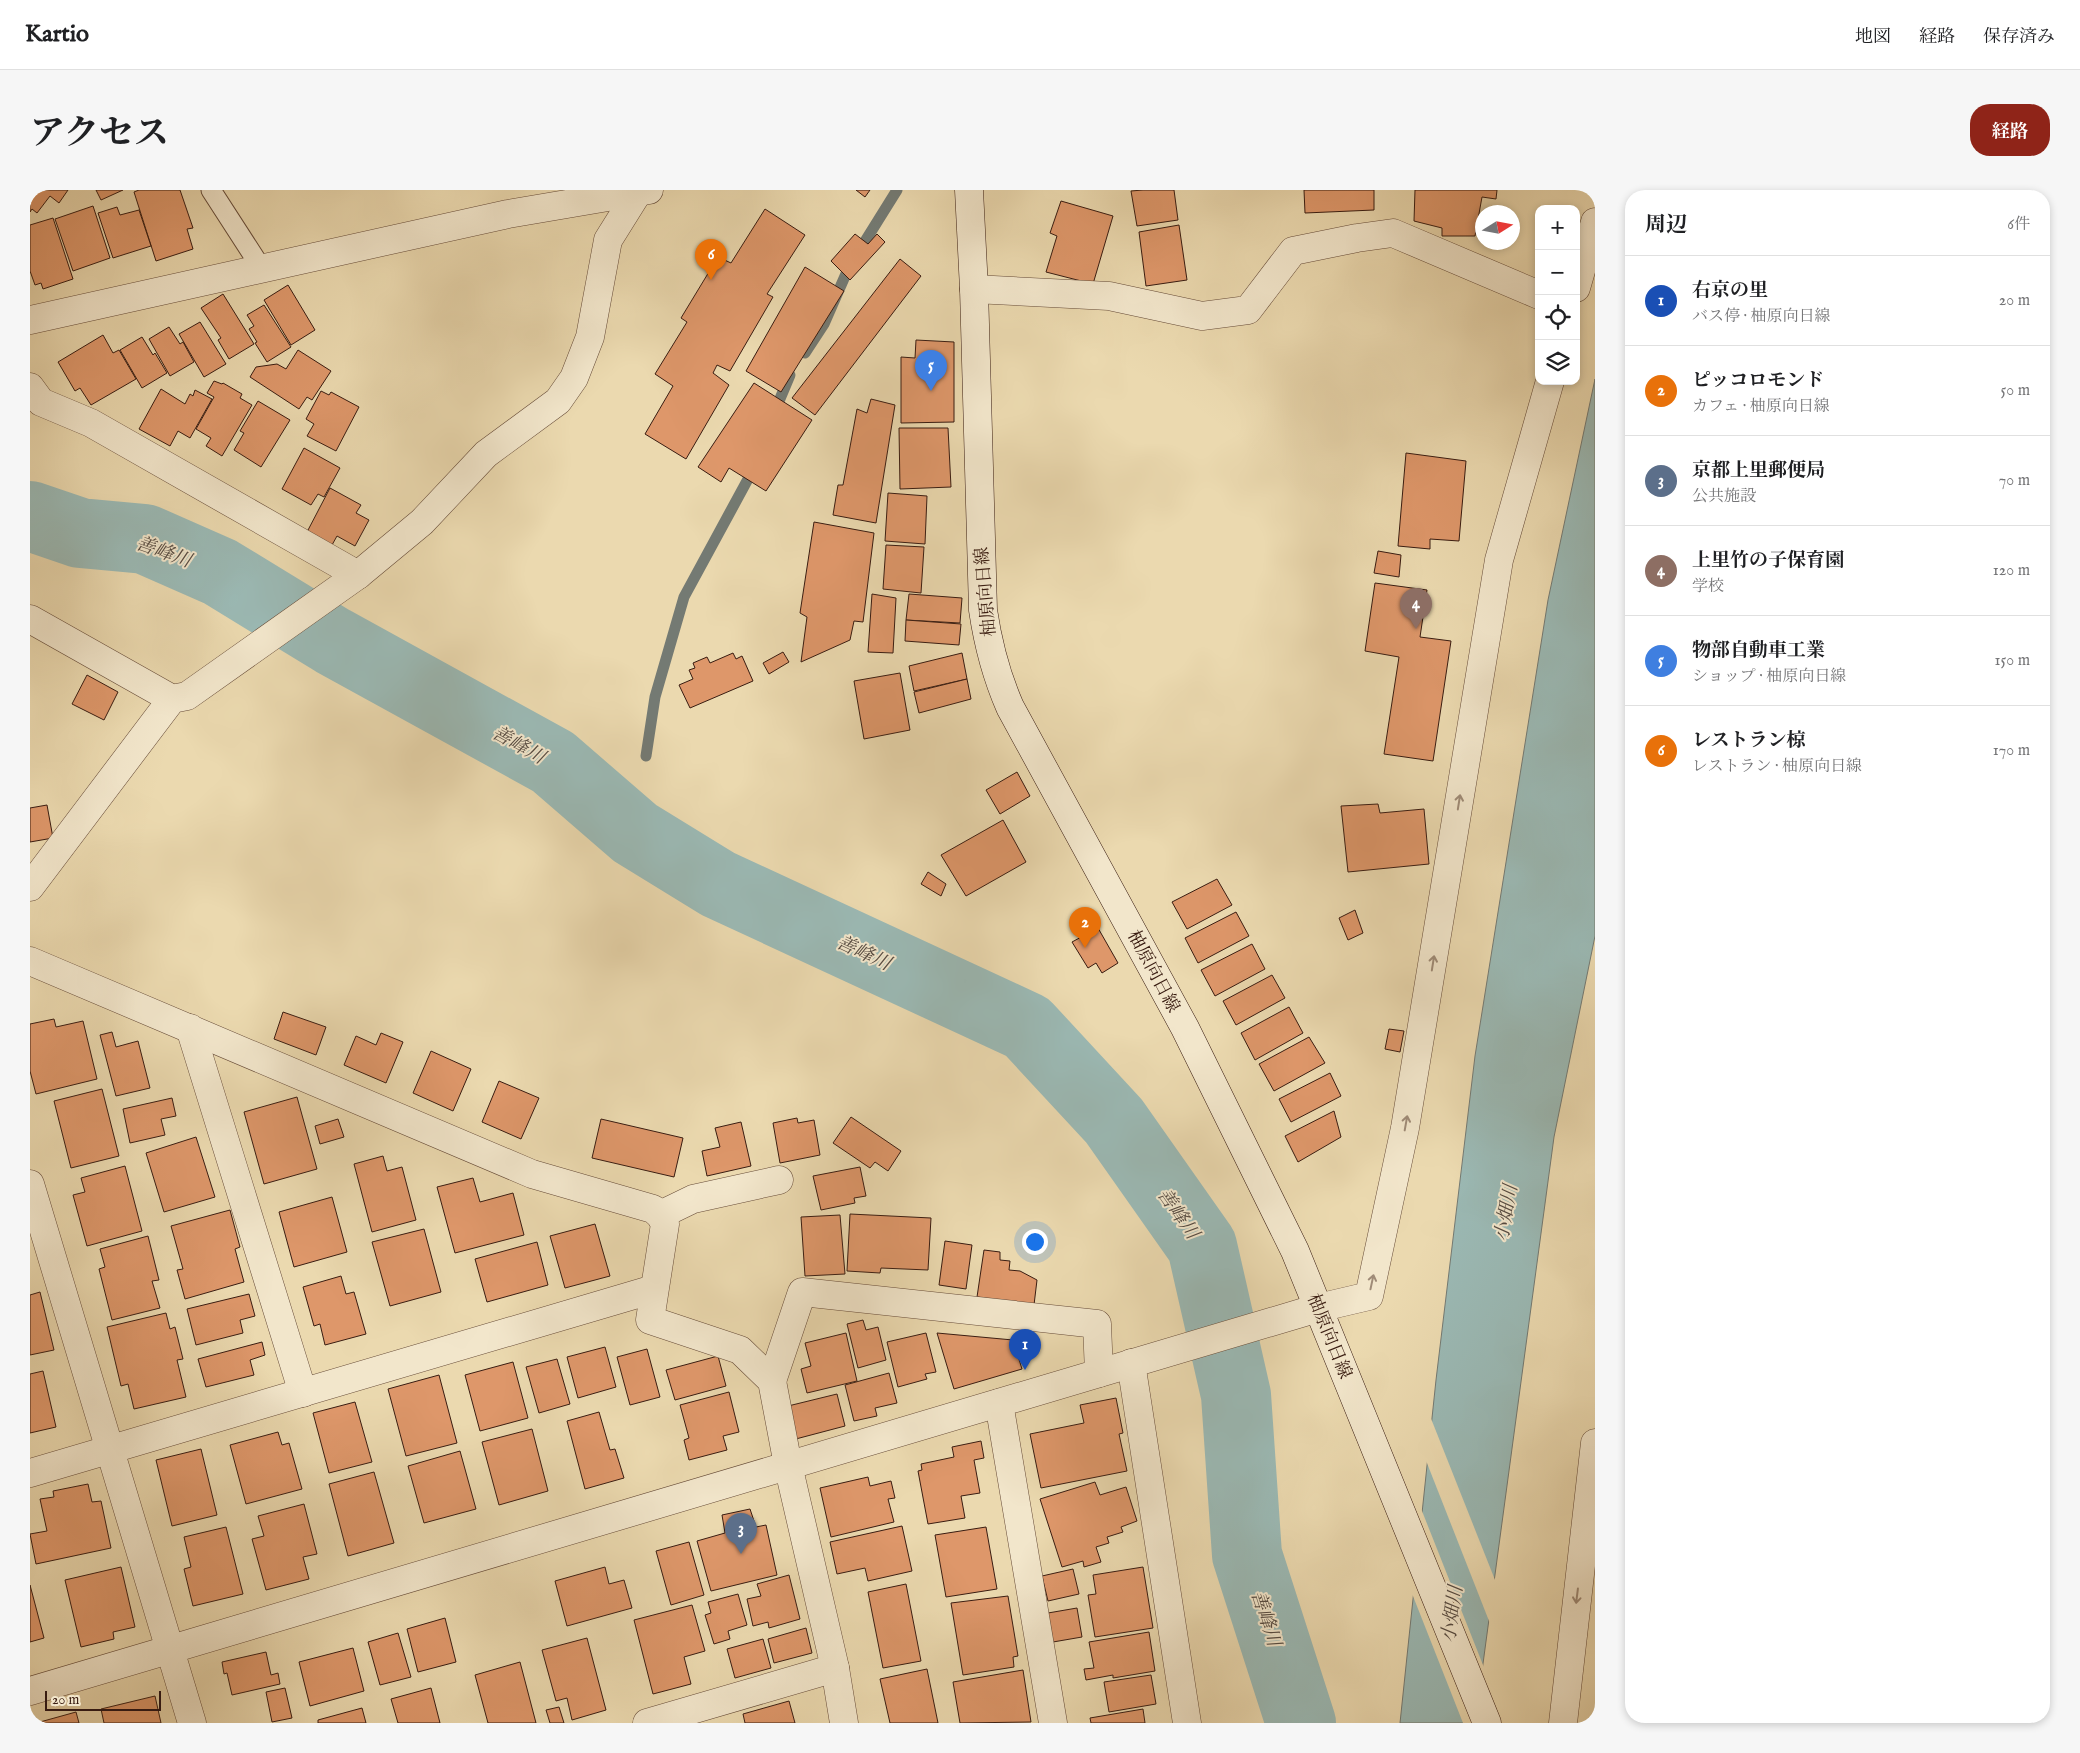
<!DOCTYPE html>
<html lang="ja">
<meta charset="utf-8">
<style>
body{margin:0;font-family:"IM FELL English","Noto Serif JP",serif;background:#f6f6f6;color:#202124}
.controls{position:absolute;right:15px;top:15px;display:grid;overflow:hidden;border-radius:10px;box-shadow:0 2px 8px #0003}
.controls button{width:45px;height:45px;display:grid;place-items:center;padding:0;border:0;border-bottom:1px solid #e0e0e0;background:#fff;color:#202124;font:25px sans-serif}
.compass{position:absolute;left:1445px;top:15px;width:45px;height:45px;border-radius:50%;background:#fff;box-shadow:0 2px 8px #0003;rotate:79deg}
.scale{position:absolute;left:15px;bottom:12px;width:116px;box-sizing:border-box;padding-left:5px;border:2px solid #391c11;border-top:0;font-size:14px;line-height:18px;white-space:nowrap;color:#391c11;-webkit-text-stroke:4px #f2e6cb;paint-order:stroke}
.you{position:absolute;left:1004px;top:1051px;width:18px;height:18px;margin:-12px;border:4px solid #fff;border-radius:50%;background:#1a73e8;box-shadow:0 0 0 8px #1a73e833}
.badge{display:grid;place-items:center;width:32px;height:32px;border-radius:50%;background:#8f2418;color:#fff;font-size:16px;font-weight:700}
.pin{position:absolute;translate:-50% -41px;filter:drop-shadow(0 1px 2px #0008)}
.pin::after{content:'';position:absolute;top:26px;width:18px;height:15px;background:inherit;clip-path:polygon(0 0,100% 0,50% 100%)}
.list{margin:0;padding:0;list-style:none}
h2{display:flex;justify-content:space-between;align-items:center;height:65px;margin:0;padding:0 20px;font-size:21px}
h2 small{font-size:16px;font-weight:400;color:#757577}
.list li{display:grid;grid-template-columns:32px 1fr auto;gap:15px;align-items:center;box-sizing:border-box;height:90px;padding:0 20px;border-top:1px solid #e0e0e0}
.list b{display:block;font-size:19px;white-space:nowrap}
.list p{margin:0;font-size:16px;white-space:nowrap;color:#757577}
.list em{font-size:16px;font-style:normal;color:#757577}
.icon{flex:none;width:28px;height:28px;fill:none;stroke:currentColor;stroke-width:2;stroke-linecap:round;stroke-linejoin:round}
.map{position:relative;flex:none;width:1565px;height:1533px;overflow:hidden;border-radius:20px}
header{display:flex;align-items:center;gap:30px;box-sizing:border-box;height:70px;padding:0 25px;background:#fff;border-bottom:1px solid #e0e0e0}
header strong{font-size:24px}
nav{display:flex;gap:28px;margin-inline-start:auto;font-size:18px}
.intro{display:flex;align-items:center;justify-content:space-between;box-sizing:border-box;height:120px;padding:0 30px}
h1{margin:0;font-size:35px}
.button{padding:12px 22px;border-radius:20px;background:#8f2418;color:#fff;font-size:18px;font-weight:700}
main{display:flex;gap:30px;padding:0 30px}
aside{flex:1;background:#fff;border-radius:20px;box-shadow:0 2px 8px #0003}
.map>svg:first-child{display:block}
</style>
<header>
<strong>Kartio</strong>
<nav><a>地図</a><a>経路</a><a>保存済み</a></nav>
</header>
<div class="intro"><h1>アクセス</h1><a class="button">経路</a></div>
<main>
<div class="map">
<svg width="1565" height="1533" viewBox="0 0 1565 1533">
<rect width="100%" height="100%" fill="#ebd9af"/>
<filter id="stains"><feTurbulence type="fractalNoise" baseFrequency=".004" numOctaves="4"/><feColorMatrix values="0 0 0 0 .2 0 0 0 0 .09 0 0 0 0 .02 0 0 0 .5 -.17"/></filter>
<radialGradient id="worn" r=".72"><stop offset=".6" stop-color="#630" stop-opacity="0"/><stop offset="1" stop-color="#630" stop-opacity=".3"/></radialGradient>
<path fill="#9bb9b4" stroke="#747a73" d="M1565,189V746L1524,947L1445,1533H1370L1406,1190L1445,866L1518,410Z"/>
<g fill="#ebd9af">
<path d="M1400,1226L1467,1395L1461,1436L1395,1268Z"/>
<path d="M1390,1316L1455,1480L1447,1533H1433L1381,1401Z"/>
</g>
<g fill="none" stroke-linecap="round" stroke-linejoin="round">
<g stroke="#747a73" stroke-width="11">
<path d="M775,163L794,134L819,77L867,0"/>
<path d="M744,223L760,185"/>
<path d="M616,566L625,507L654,407L724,278"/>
</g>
<path stroke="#9bb9b4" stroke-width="70" d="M0,326L50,343L115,349L190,382L303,451L523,572L605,643L688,694L997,837L1084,931L1172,1056L1206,1205L1217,1365L1271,1533"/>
</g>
<g fill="#de976a" stroke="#391c11">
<path d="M0,0H38L29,13L20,6L7,23L2,19L0,22Z"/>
<path d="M66,0H93L71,10Z"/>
<path d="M109,0H150L163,38L157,39L163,59L126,71L104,2Z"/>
<path d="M826,0H840L835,7Z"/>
<path d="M1113,0H1144L1148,30L1107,36L1101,1Z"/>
<path d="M1274,0H1344V20L1275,23Z"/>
<path d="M1385,0H1467L1466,9L1452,7L1445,46H1412V38L1384,31Z"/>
<path d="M1031,11L1083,26L1063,94L1016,82L1027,46L1020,43Z"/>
<path d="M63,16L80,68L43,81L25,29Z"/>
<path d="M87,17L90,25L109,20L121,56L83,68L68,23Z"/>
<path d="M735,19L775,45L737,104L743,107L700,181L687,175L683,183L699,195L656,269L615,244L643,196L625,184L657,132L651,128L688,67L701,73Z"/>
<path d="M23,28L43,89L13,99L11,93L5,95L0,81V35Z"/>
<path d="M1149,35L1157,90L1116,96L1109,42Z"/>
<path d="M825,44L838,54L847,44L855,52L820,90L801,71Z"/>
<path d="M870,69L891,86L785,225L762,208Z"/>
<path d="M775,77L814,101L751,202L716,181Z"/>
<path d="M258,95L285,140L261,155L234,110Z"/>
<path d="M193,104L224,154L199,169L188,150L191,148L171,118Z"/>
<path d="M234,115L261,157L237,172L225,153L227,152L219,139L224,136L217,125Z"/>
<path d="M170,132L196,174L174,187L149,144Z"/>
<path d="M139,137L150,154L153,152L164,172L140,186L119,149Z"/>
<path d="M73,145L83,163L89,160L106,189L61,215L50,198L45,201L28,172Z"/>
<path d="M112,147L123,165L125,163L137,183L112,198L90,160Z"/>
<path d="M886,150L924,152V232L871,233V167L885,168Z"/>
<path d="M268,160L301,181L282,210L277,207L269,219L220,187L226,177L247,174L256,179Z"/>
<path d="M184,191L192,194L193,193L212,204L210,208L222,215L192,266L176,256L181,248L166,239L184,207L177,203Z"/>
<path d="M724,193L782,230L736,301L699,278L691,292L668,277Z"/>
<path d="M131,199L155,214L160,204L163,206L165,200L182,209L160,248L148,241L140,256L109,239Z"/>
<path d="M291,201L299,205L301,202L329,217L306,261L277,246L284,234L276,229Z"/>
<path d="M841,209L865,215L846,333L803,325L808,295H813L827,219L837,223Z"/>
<path d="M228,211L260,230L231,277L204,260L214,243L210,241Z"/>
<path d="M869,238H918L921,297L870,299Z"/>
<path d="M274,258L310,278L294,307L288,304L281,315L252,299Z"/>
<path d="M1376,263L1436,271L1429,351L1400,349V359L1368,356Z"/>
<path d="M300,298L331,315L326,323L339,330L325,356L307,346L302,355L277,342Z"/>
<path d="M858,303L897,306L895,354L855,351Z"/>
<path d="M784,332L844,343L833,432L824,431L820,450L771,472L777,427L770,423Z"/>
<path d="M856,355L894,357L891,403L853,399Z"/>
<path d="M1348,361L1371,365L1369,387L1344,383Z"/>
<path d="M1345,393L1397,400L1390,447L1421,451L1403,571L1354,564L1369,467L1335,461Z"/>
<path d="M842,404L866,408L863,463L838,462Z"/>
<path d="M879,404L932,408L930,433L876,430Z"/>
<path d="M876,430L931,434L929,455L875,451Z"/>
<path d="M753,462L759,472L739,484L733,473Z"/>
<path d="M703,463L706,469L712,466L723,491L660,518L649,495L663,489L659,480L665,478L663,473L677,467L680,473Z"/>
<path d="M932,463L937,489L884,501L879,476Z"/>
<path d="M870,483L880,540L834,549L824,491Z"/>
<path d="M57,485L88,502L74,530L42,514Z"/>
<path d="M937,489L941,509L889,523L884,502Z"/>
<path d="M987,582L1000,606L970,624L956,600Z"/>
<path d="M1348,614L1350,623L1394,619L1399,674L1318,682L1311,616Z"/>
<path d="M17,615L23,648L0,652V618Z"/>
<path d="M973,630L996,672L936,706L911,665Z"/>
<path d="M898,682L916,694L911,706L891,694Z"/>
<path d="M1187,689L1202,715L1157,739L1142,712Z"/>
<path d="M1325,720L1333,743L1318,750L1309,728Z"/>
<path d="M1206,722L1219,746L1168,773L1155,748Z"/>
<path d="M1068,738L1088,773L1072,783L1066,773L1058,778L1042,752Z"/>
<path d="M1222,754L1235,779L1185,806L1171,780Z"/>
<path d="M1242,785L1255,808L1206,835L1193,811Z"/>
<path d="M1259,817L1273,843L1225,870L1211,843Z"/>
<path d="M253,822L296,837L286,865L244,849Z"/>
<path d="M24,829L26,837L53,831L67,889L6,904L0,881V834Z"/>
<path d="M1359,839L1374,841L1370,862L1355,859Z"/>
<path d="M82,842L86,857L108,851L120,898L86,906L70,845Z"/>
<path d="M351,843L373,852L356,893L314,875L326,846L346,855Z"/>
<path d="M1279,847L1295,873L1244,901L1229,874Z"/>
<path d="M401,861L441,879L423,921L383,903Z"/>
<path d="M1300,883L1311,906L1261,932L1249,909Z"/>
<path d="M469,891L509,908L491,949L452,932Z"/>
<path d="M72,899L89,966L41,978L24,911Z"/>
<path d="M267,907L287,979L234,994L214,922Z"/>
<path d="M142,908L146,926L131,929L135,945L100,953L93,919Z"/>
<path d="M1304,921L1311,947L1268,972L1255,946Z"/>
<path d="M821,927L871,961L858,981L845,972L840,978L803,953Z"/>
<path d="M767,928L768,933L784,930L790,965L750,973L743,933Z"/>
<path d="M308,929L314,947L290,954L285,936Z"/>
<path d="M571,929L653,948L644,987L562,968Z"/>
<path d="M711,932L721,976L677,986L672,961L690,957L685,938Z"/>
<path d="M166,947L185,1007L134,1022L116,963Z"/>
<path d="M353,966L357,981L372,977L386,1030L342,1042L324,974Z"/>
<path d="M95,976L112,1041L57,1056L43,1005L55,1002L51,988Z"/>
<path d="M830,977L836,1006L824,1008L825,1013L791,1020L783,986Z"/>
<path d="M443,988L450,1012L483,1003L494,1045L425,1063L407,997Z"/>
<path d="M302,1007L317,1062L264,1077L249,1022Z"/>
<path d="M200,1020L210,1057L205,1059L214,1092L155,1109L147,1080L153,1079L141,1036Z"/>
<path d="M820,1024L901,1028L898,1080L851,1078L850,1083L817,1081Z"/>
<path d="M810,1025L815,1084L775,1086L771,1027Z"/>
<path d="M565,1034L580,1086L535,1098L520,1046Z"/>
<path d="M394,1039L411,1102L360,1116L342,1052Z"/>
<path d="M118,1046L129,1090L122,1091L130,1118L82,1130L69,1079L75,1077L70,1059Z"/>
<path d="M915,1051L942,1055L936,1099L909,1095Z"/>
<path d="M507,1052L518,1095L457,1112L445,1069Z"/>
<path d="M954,1060L970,1062V1070L980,1071L979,1080L990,1081L1007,1090L1004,1115L947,1107Z"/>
<path d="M311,1086L316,1104L324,1102L336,1144L295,1155L290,1134L284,1136L273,1097Z"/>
<path d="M10,1102L24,1160L0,1165V1105Z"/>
<path d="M219,1104L225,1126L210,1130L213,1143L166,1155L157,1119Z"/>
<path d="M136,1123L140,1139L145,1137L153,1169L147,1170L156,1207L104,1219L98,1194L91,1196L77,1137Z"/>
<path d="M833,1130L836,1140L848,1137L856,1170L828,1178L817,1134Z"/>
<path d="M816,1143L827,1191L777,1203L771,1179L781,1176L775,1153Z"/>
<path d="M896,1143L906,1182L895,1184L897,1189L868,1197L857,1152Z"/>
<path d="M907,1143L983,1150L992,1179L924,1199Z"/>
<path d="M232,1152L235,1165L220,1170L224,1185L176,1197L168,1169Z"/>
<path d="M575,1157L586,1197L548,1208L537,1167Z"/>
<path d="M617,1159L630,1207L600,1215L587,1167Z"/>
<path d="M688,1166L696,1196L645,1210L636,1180Z"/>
<path d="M527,1169L540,1214L509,1223L496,1177Z"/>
<path d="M483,1172L498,1228L450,1241L435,1185Z"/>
<path d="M13,1181L26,1237L0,1243V1184Z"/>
<path d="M859,1183L867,1213L845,1218L847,1226L824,1231L815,1195Z"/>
<path d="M409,1185L427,1253L376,1266L358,1199Z"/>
<path d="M699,1202L709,1242L693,1246L697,1260L659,1270L654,1250L659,1248L650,1215Z"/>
<path d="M807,1204L815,1236L762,1250L754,1217Z"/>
<path d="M1086,1208L1093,1243L1089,1244L1097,1281L1011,1298L1000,1244L1054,1233L1050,1215Z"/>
<path d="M325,1212L342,1272L299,1283L283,1223Z"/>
<path d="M569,1222L580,1260L585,1259L594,1288L555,1299L537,1231Z"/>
<path d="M502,1239L518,1301L469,1315L452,1252Z"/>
<path d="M248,1242L252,1255L259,1253L272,1299L216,1314L200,1255Z"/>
<path d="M951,1251L954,1268L944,1270L950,1303L931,1306L935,1328L898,1334L888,1281L892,1280L891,1274L924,1267L922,1257Z"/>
<path d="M171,1259L187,1325L142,1336L126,1270Z"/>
<path d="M430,1261L446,1319L394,1333L378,1276Z"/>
<path d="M344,1282L364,1353L318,1366L299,1294Z"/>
<path d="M838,1287L840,1296L861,1291L865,1308L858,1309L864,1332L801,1347L790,1298Z"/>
<path d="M1065,1292L1070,1305L1096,1297L1107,1331L1091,1337L1093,1342L1077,1347L1079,1353L1066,1357L1071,1372L1054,1377L1053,1371L1032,1377L1010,1309Z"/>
<path d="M58,1294L62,1312L71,1311L81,1358L6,1374L0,1344L17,1341L10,1309L24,1307L23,1301Z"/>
<path d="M274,1314L287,1364L273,1367L279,1389L236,1400L222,1349L234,1346L228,1326Z"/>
<path d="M720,1319L726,1337L736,1335L747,1385L681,1401L667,1351L695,1343L692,1325Z"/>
<path d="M872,1336L882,1381L838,1391L835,1378L807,1384L800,1352Z"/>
<path d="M196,1337L213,1404L163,1416L154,1379L161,1377L154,1347Z"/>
<path d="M956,1337L967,1399L916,1407L905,1345Z"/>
<path d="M659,1352L674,1405L641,1415L626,1361Z"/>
<path d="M91,1377L105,1437L83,1442L84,1449L51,1457L35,1390Z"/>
<path d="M575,1377L579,1394L594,1390L602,1418L537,1436L525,1391Z"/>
<path d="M1113,1377L1123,1438L1065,1447L1058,1405L1066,1404L1063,1385Z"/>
<path d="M1043,1379L1049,1404L1018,1411L1012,1386Z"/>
<path d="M759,1385L770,1429L739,1438L738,1432L723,1436L717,1409L731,1406L727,1394Z"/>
<path d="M876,1394L891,1471L853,1478L838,1402Z"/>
<path d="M0,1395L14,1448L0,1452Z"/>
<path d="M708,1404L717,1435L698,1441L700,1449L684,1454L675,1425L681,1423L678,1412Z"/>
<path d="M978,1406L988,1466L983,1467L984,1477L933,1485L921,1413Z"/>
<path d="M662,1415L675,1461L654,1467L661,1494L623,1504L604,1430Z"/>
<path d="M1047,1418L1052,1447L1023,1452L1018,1423Z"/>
<path d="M415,1428L426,1472L388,1482L377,1439Z"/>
<path d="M776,1438L782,1463L744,1473L738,1449Z"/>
<path d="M1119,1442L1125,1481L1083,1488V1485L1056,1490L1054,1479L1064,1478L1059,1452Z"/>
<path d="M368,1443L381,1487L350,1495L338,1452Z"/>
<path d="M557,1448L576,1520L542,1530L537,1508L526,1511L512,1460Z"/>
<path d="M733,1449L741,1478L705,1488L697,1459Z"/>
<path d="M323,1458L334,1501L280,1516L269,1472Z"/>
<path d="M236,1462L241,1485L248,1483L250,1494L202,1505L197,1483L194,1484L192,1472Z"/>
<path d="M490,1472L506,1533H458L445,1485Z"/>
<path d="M897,1479L908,1533H860L850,1489Z"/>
<path d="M993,1480L1001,1532L930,1533L923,1492Z"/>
<path d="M1121,1485L1126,1514L1079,1522L1074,1492Z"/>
<path d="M255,1498L262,1528L242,1532L236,1502Z"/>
<path d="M401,1498L410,1533H368L361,1509Z"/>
<path d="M125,1506L131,1533H74L71,1519Z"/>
<path d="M759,1511L765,1533H715L713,1524Z"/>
<path d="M529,1517L534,1533H520L516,1520Z"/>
<path d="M332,1518L336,1533H288V1530Z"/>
<path d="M1113,1519L1115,1533H1061L1060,1528Z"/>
<path d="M46,1522L49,1533H11L10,1532Z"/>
</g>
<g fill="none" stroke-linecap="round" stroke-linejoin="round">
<defs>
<path id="service" d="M181,0L232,79"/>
<g id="minor">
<path d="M944,99L1079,106L1172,126L1218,120L1263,61L1327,48L1363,43L1509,105"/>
<path d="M0,197L11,212L61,233L328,385"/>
<path d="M0,429L142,509"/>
<path d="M0,697L142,509L157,506L328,385L392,332L456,264L528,211L544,188L560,147L578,50L608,2"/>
<path d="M0,771L502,984L623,1019L630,1025L635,1034L620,1130L710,1160L742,1191L758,1275L805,1478L814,1533"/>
<path d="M160,838L273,1203"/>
<path d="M0,994L162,1533"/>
<path d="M630,1025L663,1009L749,990"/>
<path d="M1101,1173L1157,1533"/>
<path d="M742,1191L772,1102L1067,1134L1069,1183"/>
<path d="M969,1213L1023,1533"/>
<path d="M0,1283L624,1099"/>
<path d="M0,1501L1288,1118"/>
<path d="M617,1533L805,1478"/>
</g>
<g id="tertiary">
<path d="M1546,98L1565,32"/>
<path d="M0,130L478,24L619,0"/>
<path d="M1288,1118L1339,1106L1375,938L1469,370L1520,191"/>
<path d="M1533,1533L1565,1253"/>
</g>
<path id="secondary" d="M939,0L944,99L953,420C958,454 966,485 980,517L1155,838L1265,1061L1457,1533"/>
</defs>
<use href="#service" stroke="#664b38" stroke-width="21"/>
<use href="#minor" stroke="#664b38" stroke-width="29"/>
<use href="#tertiary" stroke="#664b38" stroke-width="29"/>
<use href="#secondary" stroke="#391c11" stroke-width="29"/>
<use href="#service" stroke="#f2e6cb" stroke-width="19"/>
<use href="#minor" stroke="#f2e6cb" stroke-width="28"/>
<use href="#tertiary" stroke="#f2e6cb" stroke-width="28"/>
<use href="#secondary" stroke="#f2e6cb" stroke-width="28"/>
</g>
<defs><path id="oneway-shaft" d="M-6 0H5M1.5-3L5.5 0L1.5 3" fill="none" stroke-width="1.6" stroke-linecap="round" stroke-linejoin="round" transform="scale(1.25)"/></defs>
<g stroke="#9f8b77">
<use href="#oneway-shaft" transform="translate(1429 612) rotate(-81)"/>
<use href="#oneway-shaft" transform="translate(1403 773) rotate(-81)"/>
<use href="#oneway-shaft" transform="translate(1376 933) rotate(-80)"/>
<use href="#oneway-shaft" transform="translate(1342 1092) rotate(-78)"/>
<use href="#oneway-shaft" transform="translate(1547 1406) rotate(97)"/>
</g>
<g text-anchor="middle" stroke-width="4" stroke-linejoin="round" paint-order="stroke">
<g font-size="18" fill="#391c11" stroke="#f2e6cb">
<text transform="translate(955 402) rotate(-95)" y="6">柚原向日線</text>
<text transform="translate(1124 781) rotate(62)" y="6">柚原向日線</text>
<text transform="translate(1300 1146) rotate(68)" y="6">柚原向日線</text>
</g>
<g font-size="19" font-style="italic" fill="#564b42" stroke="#f2e6cb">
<text transform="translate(134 361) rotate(20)" y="7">善峰川</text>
<text transform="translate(489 554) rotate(29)" y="7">善峰川</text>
<text transform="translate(834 762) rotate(25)" y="7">善峰川</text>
<text transform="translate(1149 1023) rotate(55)" y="7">善峰川</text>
<text transform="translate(1475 1023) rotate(-80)" y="7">小畑川</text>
<text transform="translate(1421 1424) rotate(-82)" y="7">小畑川</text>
<text transform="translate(1237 1428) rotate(72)" y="7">善峰川</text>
</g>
</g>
<rect width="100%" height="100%" filter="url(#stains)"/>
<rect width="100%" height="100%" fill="url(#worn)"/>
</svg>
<div class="controls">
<button>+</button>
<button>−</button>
<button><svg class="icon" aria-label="locate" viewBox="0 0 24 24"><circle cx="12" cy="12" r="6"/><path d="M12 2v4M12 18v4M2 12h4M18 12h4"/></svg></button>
<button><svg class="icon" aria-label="layers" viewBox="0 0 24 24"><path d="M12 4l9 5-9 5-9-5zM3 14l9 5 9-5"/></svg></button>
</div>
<svg class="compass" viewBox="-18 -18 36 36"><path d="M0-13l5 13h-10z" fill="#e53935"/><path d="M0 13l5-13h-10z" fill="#757577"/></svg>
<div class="scale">20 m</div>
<div class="you"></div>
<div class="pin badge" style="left:995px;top:1180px;background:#1a4fb4">1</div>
<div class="pin badge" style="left:1055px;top:758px;background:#e8710a">2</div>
<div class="pin badge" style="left:711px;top:1364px;background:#5c6f8a">3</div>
<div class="pin badge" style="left:1386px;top:439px;background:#8d6e63">4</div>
<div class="pin badge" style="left:901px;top:201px;background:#3f7fe0">5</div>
<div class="pin badge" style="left:681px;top:90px;background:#e8710a">6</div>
</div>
<aside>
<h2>周辺<small>6件</small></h2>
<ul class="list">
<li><span class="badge" style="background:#1a4fb4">1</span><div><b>右京の里</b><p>バス停 · 柚原向日線</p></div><em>20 m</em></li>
<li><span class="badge" style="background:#e8710a">2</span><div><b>ピッコロモンド</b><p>カフェ · 柚原向日線</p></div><em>50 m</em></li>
<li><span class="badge" style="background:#5c6f8a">3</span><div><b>京都上里郵便局</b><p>公共施設</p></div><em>70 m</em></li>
<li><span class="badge" style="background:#8d6e63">4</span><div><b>上里竹の子保育園</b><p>学校</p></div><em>120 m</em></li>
<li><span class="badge" style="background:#3f7fe0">5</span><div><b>物部自動車工業</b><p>ショップ · 柚原向日線</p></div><em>150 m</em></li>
<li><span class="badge" style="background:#e8710a">6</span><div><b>レストラン椋</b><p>レストラン · 柚原向日線</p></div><em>170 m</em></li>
</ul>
</aside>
</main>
